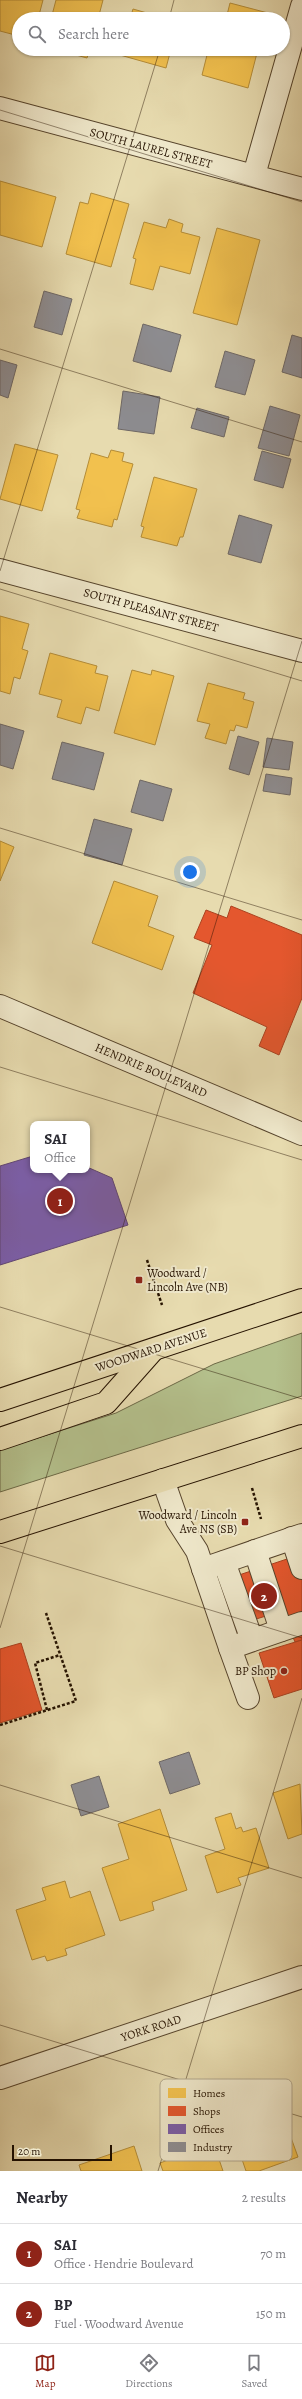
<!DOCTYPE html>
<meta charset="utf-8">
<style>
body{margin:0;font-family:Alegreya,serif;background:#f7f7f7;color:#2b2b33}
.scale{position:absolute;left:12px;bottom:10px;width:100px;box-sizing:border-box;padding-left:4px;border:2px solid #251200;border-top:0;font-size:11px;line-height:14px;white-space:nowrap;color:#251200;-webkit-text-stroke:3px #efe8cb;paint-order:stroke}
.you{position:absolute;left:190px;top:872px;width:14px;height:14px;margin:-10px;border:3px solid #fff;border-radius:50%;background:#1a73e8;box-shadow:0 0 0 6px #1a73e833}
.badge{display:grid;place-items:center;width:26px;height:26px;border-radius:50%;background:#8f2418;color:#fff;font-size:13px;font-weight:700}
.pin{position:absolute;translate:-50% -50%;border:2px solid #fff;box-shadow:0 1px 4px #0006}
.popup{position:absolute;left:30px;top:1121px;width:60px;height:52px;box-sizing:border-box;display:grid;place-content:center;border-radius:8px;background:#fff;filter:drop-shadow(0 1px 3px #0005);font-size:13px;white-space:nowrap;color:#7c7c81}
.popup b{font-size:15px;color:#2b2b33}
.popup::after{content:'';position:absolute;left:50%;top:100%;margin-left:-8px;border:8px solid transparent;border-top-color:#fff}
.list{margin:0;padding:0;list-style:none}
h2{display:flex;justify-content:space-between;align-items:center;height:52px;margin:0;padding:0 16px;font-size:17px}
h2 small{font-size:13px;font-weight:400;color:#7c7c81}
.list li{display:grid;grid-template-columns:26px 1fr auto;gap:12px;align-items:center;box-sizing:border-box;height:60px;padding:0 16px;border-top:1px solid #e1e1e2}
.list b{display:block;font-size:15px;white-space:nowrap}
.list p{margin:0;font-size:13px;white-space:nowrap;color:#7c7c81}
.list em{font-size:13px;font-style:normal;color:#7c7c81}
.icon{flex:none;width:22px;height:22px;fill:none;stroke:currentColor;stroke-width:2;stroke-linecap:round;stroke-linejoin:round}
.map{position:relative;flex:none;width:302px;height:2171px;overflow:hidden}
.search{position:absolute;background:#fff;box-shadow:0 1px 3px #0004;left:12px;right:12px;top:12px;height:44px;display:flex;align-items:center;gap:10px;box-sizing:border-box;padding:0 14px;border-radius:22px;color:#7c7c81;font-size:15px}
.sheet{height:172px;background:#fff}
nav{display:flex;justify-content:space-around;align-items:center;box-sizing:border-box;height:56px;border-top:1px solid #e1e1e2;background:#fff;font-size:11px;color:#7c7c81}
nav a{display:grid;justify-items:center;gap:2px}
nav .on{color:#8f2418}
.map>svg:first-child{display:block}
</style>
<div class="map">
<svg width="302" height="2171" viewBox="0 0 302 2171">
<rect width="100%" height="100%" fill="#e7dbaf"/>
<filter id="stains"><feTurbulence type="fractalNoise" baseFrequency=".005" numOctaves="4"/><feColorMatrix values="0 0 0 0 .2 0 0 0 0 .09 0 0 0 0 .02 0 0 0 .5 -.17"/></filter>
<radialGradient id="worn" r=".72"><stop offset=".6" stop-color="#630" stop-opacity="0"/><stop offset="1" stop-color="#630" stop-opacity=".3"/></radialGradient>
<path fill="#b4c08c" stroke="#6c6946" d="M302,1333V1396L0,1492V1450L116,1413L214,1364Z"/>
<g fill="#f2c14e" stroke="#b48c37">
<path d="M0,0H43L38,19H19V36L0,31Z"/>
<path d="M56,0H103L98,19H51Z"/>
<path d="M230,3L268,13L267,19H226Z"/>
<path d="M133,9L168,19H130Z"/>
<path d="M54,49H90L87,58Z"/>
<path d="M122,49H171L166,68L120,55Z"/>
<path d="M218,49H258L248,88L202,75L208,51L216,53Z"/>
<path d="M0,181L56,197L42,247L0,235Z"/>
<path d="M91,193L129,204L111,267L66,254L80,202L88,204Z"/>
<path d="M169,219L183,224L181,232L200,237L190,274L160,266L153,290L130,284L136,259L133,258L144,222L166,228Z"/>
<path d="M217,228L260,240L237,325L193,313Z"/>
<path d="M15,444L58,455L42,511L0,499Z"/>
<path d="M111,450L124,453L122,461L133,464L117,520L114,519L112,527L77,518L80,510L76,509L91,453L108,458Z"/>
<path d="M154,477L197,489L183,537H180L177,546L141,537L144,527L141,526Z"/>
<path d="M0,616L29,624L22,649L28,651L20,679L14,677L10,694L0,691Z"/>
<path d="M50,653L97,666L95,673L108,676L99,711L86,707L81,724L57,717L62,700L39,694Z"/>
<path d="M132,670L151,675L152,670L174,676L155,745L114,733Z"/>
<path d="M208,683L245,693L243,699L254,702L247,728L236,725L234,731L230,730L226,744L205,738L210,724L197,721Z"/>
<path d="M0,841L14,847L0,881Z"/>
<path d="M114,881L158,896L148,926L174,936L162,970L92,943Z"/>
<path d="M300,1784L302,1834L288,1839L273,1793Z"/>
<path d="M160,1809L187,1890L152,1902L154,1910L120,1921L102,1868L129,1859L118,1824Z"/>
<path d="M231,1813L236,1829L241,1827L243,1832L256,1828L269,1868L238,1878L241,1885L217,1893L205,1856L225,1849L215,1818Z"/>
<path d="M65,1881L70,1898L90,1891L105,1935L65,1949L67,1955L47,1961L45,1956L32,1960L16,1910L46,1900L42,1888Z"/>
<path d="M277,2099L298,2157L259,2171H246L227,2116Z"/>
<path d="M209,2130L223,2171H163L160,2163L190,2152L185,2139Z"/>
<path d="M134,2146L142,2171H81L79,2165Z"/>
</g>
<g fill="#e4572e" stroke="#ab4220">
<path d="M231,906L302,935V998L279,1055L259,1046L267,1027L193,993L212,945L194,938L206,910L227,918Z"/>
<path d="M302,1554V1640L295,1642L282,1611L237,1625L221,1581Z"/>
<path d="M302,1640V1689L274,1698L259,1653Z"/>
<path d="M21,1643L42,1710L0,1723V1649Z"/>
</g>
<path fill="#7b5ea7" stroke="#614775" d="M33,1156V1170H87V1167L112,1178L128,1225L0,1265V1166Z"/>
<g fill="#8d8d92" stroke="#6e6866">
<path d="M44,291L72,299L62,335L34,327Z"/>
<path d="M143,324L181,335L171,372L133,361Z"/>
<path d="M292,335L302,338V378L282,372Z"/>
<path d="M225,351L255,360L245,395L215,387Z"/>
<path d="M0,360L17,365L8,398L0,395Z"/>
<path d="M123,391L160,397L154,434L118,429Z"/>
<path d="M270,406L300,415L289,456L258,448Z"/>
<path d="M197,408L229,417L224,437L191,428Z"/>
<path d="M262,451L291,459L283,488L254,480Z"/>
<path d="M239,515L272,525L261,563L228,554Z"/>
<path d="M0,724L24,731L13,769L0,765Z"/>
<path d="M238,736L259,742L249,775L229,769Z"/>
<path d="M267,738L293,742L289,770L263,767Z"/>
<path d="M62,742L104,753L94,790L52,779Z"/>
<path d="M266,774L292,778L290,795L263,791Z"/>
<path d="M140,780L172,789L163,821L131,812Z"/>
<path d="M94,819L132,829L122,865L84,855Z"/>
<path d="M189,1752L200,1784L170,1794L159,1762Z"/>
<path d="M99,1776L109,1807L81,1816L71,1785Z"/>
</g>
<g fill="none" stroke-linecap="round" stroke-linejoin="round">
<defs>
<g id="minor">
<path d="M0,108L302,189"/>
<path d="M254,175L302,6"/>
<path d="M0,570L302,651"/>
<path d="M0,1006L302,1134"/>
<path d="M163,1480L177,1520L197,1551L230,1648L302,1623"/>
<path d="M292,1538L302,1568"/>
<path d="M255,1551L281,1630"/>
<path d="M224,1562L252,1640"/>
<path d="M203,1569L302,1535"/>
<path d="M230,1648L248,1698"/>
<path d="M0,2078L302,1977"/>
</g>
<g id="major">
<path d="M0,1400L302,1300"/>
<path d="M0,1439L106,1403L153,1350"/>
<path d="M0,1532L302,1436"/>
</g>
</defs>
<use href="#minor" stroke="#56442c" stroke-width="24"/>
<use href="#major" stroke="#251200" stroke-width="24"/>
<g stroke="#251200" stroke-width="2.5" stroke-dasharray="3 2" stroke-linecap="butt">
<path d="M147,1260L162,1305"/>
<path d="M252,1488L261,1519"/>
<path d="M47,1710L35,1663L60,1655"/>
<path d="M0,1725L76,1701L46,1613"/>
</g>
<use href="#minor" stroke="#efe8cb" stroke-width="22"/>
<use href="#major" stroke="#e7dbaf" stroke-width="22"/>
</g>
<path fill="none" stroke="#251200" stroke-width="1" stroke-opacity="0.45" d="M169,19L174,0M0,110L302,202M0,349L302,442M0,571L160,49M0,589L302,681M0,828L302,920M0,1067L302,1160M0,1307L302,1399M0,1546L302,1638M0,1628L302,641M0,1785L302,1878M0,2025L302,2117M158,2171L302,1698"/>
<g fill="#8f2418" stroke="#efe8cb" stroke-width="1.5">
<rect x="135" y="1276" width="8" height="8" rx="2"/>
<rect x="241" y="1518" width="8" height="8" rx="2"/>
<circle cx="284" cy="1671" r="4"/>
</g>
<g text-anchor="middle" stroke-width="4" stroke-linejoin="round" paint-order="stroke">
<g font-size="12" fill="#251200" stroke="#efe8cb">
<text transform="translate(151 148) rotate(15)" y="4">SOUTH LAUREL STREET</text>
<text transform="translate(151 610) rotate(15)" y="4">SOUTH PLEASANT STREET</text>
<text transform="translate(151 1070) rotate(23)" y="4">HENDRIE BOULEVARD</text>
<text transform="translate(151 1350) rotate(-18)" y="4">WOODWARD AVENUE</text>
<text transform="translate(151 2028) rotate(-18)" y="4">YORK ROAD</text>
</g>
<g font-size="12" fill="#251200" stroke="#efe8cb" text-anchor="end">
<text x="147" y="1277" text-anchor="start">Woodward /<tspan x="147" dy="14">Lincoln Ave (NB)</tspan></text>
<text x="237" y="1519">Woodward / Lincoln<tspan x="237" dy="14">Ave NS (SB)</tspan></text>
<text x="276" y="1675">BP Shop</text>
</g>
</g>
<rect x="160" y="2079" width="132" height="82" rx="6" fill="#efe8cb" stroke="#b2a88e" stroke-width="1"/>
<rect x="168" y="2088" width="18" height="10" fill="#f2c14e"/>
<rect x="168" y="2106" width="18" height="10" fill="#e4572e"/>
<rect x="168" y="2124" width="18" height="10" fill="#7b5ea7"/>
<rect x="168" y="2142" width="18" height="10" fill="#8d8d92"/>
<g font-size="11" fill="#251200">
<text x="193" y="2097">Homes</text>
<text x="193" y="2115">Shops</text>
<text x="193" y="2133">Offices</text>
<text x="193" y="2151">Industry</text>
</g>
<rect width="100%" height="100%" filter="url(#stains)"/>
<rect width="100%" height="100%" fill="url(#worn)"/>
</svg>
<div class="scale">20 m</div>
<div class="you"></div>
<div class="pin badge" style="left:60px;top:1201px">1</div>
<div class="popup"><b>SAI</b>Office</div>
<div class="pin badge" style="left:264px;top:1596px">2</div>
<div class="search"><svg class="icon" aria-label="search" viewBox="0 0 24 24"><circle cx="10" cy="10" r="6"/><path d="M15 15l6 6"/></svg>Search here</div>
</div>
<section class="sheet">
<h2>Nearby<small>2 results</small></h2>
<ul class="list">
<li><span class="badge">1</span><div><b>SAI</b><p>Office · Hendrie Boulevard</p></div><em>70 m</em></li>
<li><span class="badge">2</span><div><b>BP</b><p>Fuel · Woodward Avenue</p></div><em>150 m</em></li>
</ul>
</section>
<nav>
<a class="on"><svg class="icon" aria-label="map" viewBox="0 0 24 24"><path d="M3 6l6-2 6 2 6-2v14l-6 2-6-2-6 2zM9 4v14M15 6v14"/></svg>Map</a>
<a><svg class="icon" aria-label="directions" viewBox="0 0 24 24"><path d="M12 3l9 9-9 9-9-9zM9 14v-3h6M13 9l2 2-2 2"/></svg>Directions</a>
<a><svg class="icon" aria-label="saved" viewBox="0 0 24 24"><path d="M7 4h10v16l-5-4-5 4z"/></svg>Saved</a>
</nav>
